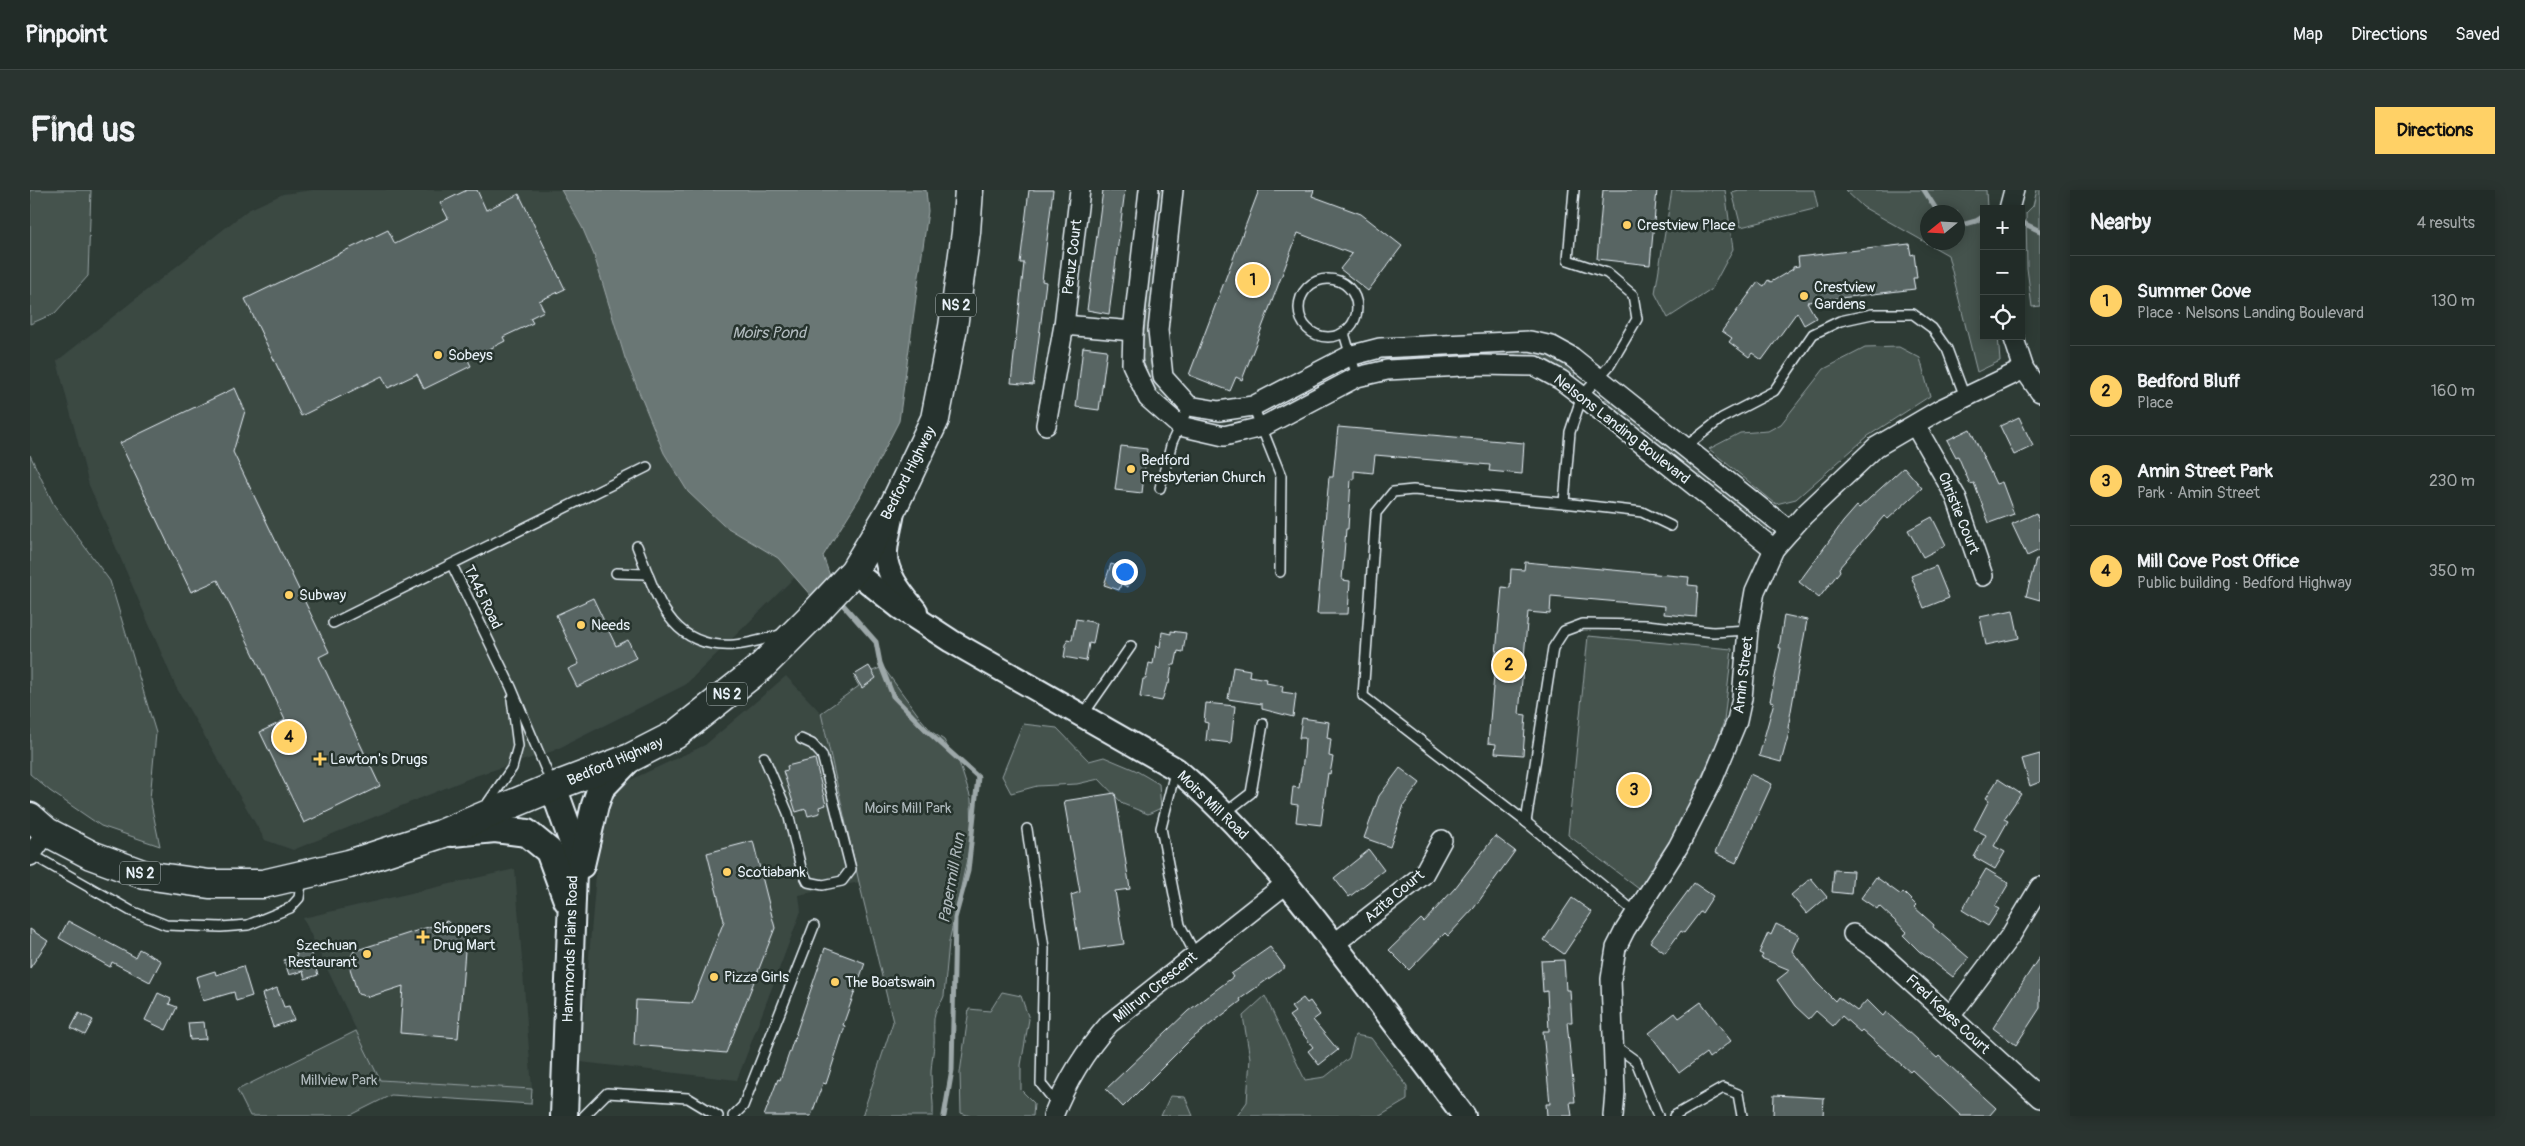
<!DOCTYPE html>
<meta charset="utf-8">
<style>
body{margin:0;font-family:Pangolin,sans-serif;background:#2a3430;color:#f1f3f6}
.controls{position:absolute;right:15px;top:15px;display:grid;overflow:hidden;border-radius:0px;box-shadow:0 2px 12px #0003}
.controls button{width:45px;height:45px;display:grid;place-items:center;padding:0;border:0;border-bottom:1px solid #3f4845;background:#222c28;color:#f1f3f6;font:25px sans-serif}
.compass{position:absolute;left:1890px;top:15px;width:45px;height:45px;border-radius:50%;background:#222c28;box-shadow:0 2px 12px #0003;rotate:252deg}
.you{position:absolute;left:1094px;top:381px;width:18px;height:18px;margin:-12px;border:4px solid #fff;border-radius:50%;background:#1a73e8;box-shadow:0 0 0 8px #1a73e833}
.badge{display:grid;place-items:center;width:32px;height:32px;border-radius:50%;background:#ffd166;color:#111;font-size:16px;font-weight:700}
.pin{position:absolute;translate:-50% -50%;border:2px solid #fff;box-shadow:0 1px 5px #0006}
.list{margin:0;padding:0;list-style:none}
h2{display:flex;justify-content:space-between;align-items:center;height:65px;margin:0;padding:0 20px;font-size:21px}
h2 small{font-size:16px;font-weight:400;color:#a2a7a8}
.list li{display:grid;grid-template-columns:32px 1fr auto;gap:15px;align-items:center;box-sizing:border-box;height:90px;padding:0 20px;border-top:1px solid #3f4845}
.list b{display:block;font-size:19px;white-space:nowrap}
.list p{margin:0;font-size:16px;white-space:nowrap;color:#a2a7a8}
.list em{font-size:16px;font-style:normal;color:#a2a7a8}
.icon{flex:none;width:28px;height:28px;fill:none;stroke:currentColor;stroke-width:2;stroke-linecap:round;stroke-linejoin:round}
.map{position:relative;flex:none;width:2010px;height:926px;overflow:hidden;border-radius:0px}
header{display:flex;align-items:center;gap:30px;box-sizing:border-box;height:70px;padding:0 25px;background:#222c28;border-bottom:1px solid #3f4845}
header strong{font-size:24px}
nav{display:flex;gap:28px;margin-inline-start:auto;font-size:18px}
.intro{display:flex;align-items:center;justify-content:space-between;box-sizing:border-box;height:120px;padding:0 30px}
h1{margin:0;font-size:35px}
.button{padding:12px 22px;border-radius:0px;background:#ffd166;color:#111;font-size:18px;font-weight:700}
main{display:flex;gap:30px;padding:0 30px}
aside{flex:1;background:#222c28;border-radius:0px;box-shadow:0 2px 12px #0003}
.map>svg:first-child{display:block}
</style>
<header>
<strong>Pinpoint</strong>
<nav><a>Map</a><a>Directions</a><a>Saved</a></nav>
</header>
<div class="intro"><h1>Find us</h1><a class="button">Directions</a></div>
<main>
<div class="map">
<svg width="2010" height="926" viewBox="0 0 2010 926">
<rect width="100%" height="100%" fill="#2e3b35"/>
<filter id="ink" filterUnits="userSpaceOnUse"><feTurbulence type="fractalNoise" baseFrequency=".02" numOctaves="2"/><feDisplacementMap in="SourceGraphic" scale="10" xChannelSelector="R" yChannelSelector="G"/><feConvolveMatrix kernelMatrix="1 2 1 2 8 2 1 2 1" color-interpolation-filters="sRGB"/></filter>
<g filter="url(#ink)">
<g fill="#3b4843">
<path d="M283,0H531L552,37L564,65L595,168L748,368L766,386L655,495L523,561L445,586L263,660L235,650L146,497L59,295L27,171L218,20L253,4Z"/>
<path d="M756,486L791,523L829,692L769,705L771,721L707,890L550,872L571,625L579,605L596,592L675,555Z"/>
<path d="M485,679L502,899L350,890L273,728Z"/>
</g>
<g fill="#45524e" stroke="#96a2a3" fill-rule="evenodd">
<path d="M0,0H61L58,86L25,123L0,134Z"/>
<path d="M1127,0H1134L1119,166L1123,182L1147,214L1146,218L1142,219C1126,204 1117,188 1112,166Z"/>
<path d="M1642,0H1695L1703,59L1681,100L1638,128L1625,103Z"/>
<path d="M1709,0H1784L1788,18L1711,37L1702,2Z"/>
<path d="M1815,0H1956L1957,19H1954V146H1968L1970,171L1947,182L1918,65L1833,17ZM1898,22H1928V52H1898Z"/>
<path d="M2007,0H2010V116L2002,117L1997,78L1996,23L2003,16Z"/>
<path d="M1869,157L1890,168L1900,206L1838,246L1766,309L1746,314L1679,259L1710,243L1738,241L1751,234L1794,179L1835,158Z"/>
<path d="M1463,158C1496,160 1522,157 1545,183L1544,187L1519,171L1485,165L1341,169L1342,165Z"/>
<path d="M1575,209L1587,215L1740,337L1734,339L1574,212Z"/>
<path d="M0,265L24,315L80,391L126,543L120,609L130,656L71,636L20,601L0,584Z"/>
<path d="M1558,446L1702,459L1694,531L1686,556L1641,652L1609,699L1538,645Z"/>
<path d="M853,477L891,529L902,542L914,550L918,558L928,569L941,609L942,646L919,752L914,806C912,813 907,816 905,823C903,831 904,838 904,846C905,857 901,872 901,884C901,898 904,912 903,926H832L863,832L829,692L791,523L829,496L824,488Z"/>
<path d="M993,534L1027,538L1059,571L1074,567L1105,580L1129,594L1131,618L1118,624L1093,614L1069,589L1047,594L1007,596L981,603L972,586Z"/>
<path d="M972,802L991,806L999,829L991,875V900L1004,913L1003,926H940L931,923L930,883L939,819L960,821Z"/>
<path d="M1235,806L1275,890L1295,887L1319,868L1325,845L1341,848L1377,896V910L1350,926H1207L1217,912L1220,868L1213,826Z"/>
<path d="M326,841L350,890L502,899L501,914L361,905L319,926H220L207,900Z"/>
<path d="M1140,906L1155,907L1163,926H1131Z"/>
</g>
<path fill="#6b7775" stroke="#9da8a9" d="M531,0H896L898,21L869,231L830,307L793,366L800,386L782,407L748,368L693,335L658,302L634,263L595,168L564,65L552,37Z"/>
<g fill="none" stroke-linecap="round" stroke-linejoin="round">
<g stroke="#9da8a9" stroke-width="5">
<path d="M1894,0L1908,22"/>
<path d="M1991,32L2010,41"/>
<path d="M1928,36L1946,31L1954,26"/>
<path d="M808,409L846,452L850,473L863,506L898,542L948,587L938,681L925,728L922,880L914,926"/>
</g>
</g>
<g fill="#596563" stroke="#e8f1f8">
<path d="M437,0H447L456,20L489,4L535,99L509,111L514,121L500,128L503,133L473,147L475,151L438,170L441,176L394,199L387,184L358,198L352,186L271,226L215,109L358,40L365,54L418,28L410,13Z"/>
<path d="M999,0H1023L1012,91L1016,92L1003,195L981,193L994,73H990Z"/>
<path d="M1073,0H1095L1079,124L1057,120Z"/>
<path d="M1229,0H1284L1282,6L1331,24L1372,56L1338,101L1310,79L1322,64L1268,43L1212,190L1206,187L1200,201L1159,185Z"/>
<path d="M1573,0H1627L1620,75L1567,69Z"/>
<path d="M1879,54L1881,65L1884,64L1887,88H1883L1885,99L1777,112L1786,128L1774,135L1767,122L1732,170L1722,163L1719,167L1699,152L1702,148L1692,141L1728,92L1734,96L1738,90L1741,92L1763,79V77L1769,76L1768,67Z"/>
<path d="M1053,157L1077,160L1069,220L1046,217Z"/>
<path d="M205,198L215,221L203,262L299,462L289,467L350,596L274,633L230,542L255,530L188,390L161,402L90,253Z"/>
<path d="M1989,227L2003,256L1984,265L1970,236Z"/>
<path d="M1308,237L1494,253L1492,284L1459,281L1460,275L1345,265L1343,283L1324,281V290L1321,289L1318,339H1316L1312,390L1320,391L1318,424H1287L1299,287H1303Z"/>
<path d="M1940,239L1966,294L1972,292L1984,324L1959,333L1944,293L1940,294L1928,266L1926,267L1917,250Z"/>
<path d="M1091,256L1117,259L1112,303L1085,300Z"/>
<path d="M1874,277L1892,298L1858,329L1854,326L1809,378L1810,381L1789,408L1769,392L1813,332L1827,316L1829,318Z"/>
<path d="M2006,323L2010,332V360L1997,366L1982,334Z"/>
<path d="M1902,327L1916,355L1893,367L1878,340Z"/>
<path d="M2006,369H2010V410L1996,406Z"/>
<path d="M1495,372L1659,387L1658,395L1668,396L1666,427L1634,424L1635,416L1521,406L1520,424L1498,422L1489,524L1496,525L1493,565L1465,563L1466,554L1458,553L1472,397L1480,398L1481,379L1494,380Z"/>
<path d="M1081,374L1103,381L1098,397L1091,394L1089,400L1074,395Z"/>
<path d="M1906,376L1919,408L1894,418L1881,386Z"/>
<path d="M563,408L586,456L598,450L606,468L547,497L538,479L549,474L526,425Z"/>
<path d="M1983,420L1989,448L1956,455L1950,427Z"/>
<path d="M1754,425L1777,430L1758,538L1760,539L1751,572L1729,566L1744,512L1740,511L1751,458H1749Z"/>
<path d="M1046,429L1067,433L1063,454L1059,453L1056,471L1034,467L1037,449L1042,450Z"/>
<path d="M1141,441L1156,443L1153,462L1148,461L1145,475H1142L1139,494H1137L1132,511L1110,507L1113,489H1116L1119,473L1123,474L1126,456L1130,457L1132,442L1141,444Z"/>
<path d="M839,476L846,488L832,498L824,485Z"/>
<path d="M1203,477L1220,480L1219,486L1237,489L1236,493L1253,496L1252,502L1266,504L1263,527L1232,519V514L1198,509Z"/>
<path d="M1176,513L1205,516L1201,553L1176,550L1178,533L1174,532Z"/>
<path d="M1272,528L1299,532L1297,548L1301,549L1299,566L1303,567L1300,584L1298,583L1291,635L1266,632L1268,615L1261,614L1263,597L1269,598L1274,565L1275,548H1269Z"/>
<path d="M2010,564V592L2000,596L1992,569Z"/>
<path d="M785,569L796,615L789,617L790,623L778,626L776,619L766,622L753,581L758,580L757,576Z"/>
<path d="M1370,578L1390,593L1374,615L1360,657L1334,648L1349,606Z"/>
<path d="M1720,584L1742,594L1706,673L1685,663Z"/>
<path d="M1968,589L1991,604L1974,629L1978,631L1964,656L1975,662L1965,679L1944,667L1956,645L1944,639L1959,610L1956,608Z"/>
<path d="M1085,603L1100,699L1085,701L1094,754L1050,760L1041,705L1050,702L1034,611Z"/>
<path d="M1465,646L1485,661L1444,718L1418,746L1415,743L1379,780L1359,760L1391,729L1394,732L1425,698Z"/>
<path d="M723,651L745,738L696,863L604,855L606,810L662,813L694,731L677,663Z"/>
<path d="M1339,660L1354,680L1319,707L1304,688Z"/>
<path d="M1956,679L1979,693L1965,717L1969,719L1958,736L1932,720Z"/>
<path d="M1804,680L1823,681L1821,704L1802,702Z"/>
<path d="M1846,687L1871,705L1873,702L1886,715L1884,717L1904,735L1903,737L1939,768L1923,787L1889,761L1873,745L1877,742L1849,716L1847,719L1831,708Z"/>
<path d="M1781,688L1797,707L1777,724L1761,705Z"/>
<path d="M1664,693L1683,706L1672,723L1670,722L1654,743L1651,741L1635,763L1620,752Z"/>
<path d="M1542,708L1562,722L1534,764L1514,750Z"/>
<path d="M38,731L105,767L109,759L131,771L120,792L82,772L80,777L29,748Z"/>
<path d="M417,731L436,748L428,848L370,843L373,796L339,807L328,804L318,772L324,761Z"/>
<path d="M1746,734L1769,745L1762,761L1786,792L1784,790L1805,811L1808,807L1827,821L1837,810L1853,826L1856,822L1907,868L1909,866L1966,918L1959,926H1931L1882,880L1880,882L1832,840L1830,842L1812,826L1803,836L1786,821L1779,829L1765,816L1747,790L1760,780L1731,768L1733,765L1729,763L1738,743L1741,745Z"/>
<path d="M0,739L18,751L0,778Z"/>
<path d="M1240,757L1255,777L1210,809L1211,811L1161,849L1093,917L1076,899L1158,821L1203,787L1201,784Z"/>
<path d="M279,758L288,785L275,789L273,781L259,785L254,770L267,765L266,762Z"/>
<path d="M795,758L835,773L813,835L815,836L796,894L793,893L781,926H734L748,889L750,890Z"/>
<path d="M2010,766V818L1986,855L1963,838Z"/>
<path d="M1534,770L1536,800H1540L1542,832H1537L1545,912H1540L1542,926H1517L1516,914H1520L1513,841H1519L1517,801L1513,802L1511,771Z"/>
<path d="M213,776L222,806L206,811L204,802L173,811L166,787L185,781L186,785Z"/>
<path d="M247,798L254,817L259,816L264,830L243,837L232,804Z"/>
<path d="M128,803L141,809L139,814L147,817L136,840L115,830Z"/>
<path d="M1273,808L1277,813L1280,811L1290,825L1283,830L1308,860L1289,875L1278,861L1283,857L1259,826L1265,822L1261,817Z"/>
<path d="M1671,812L1701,851L1679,868L1676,863L1649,883L1619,843L1645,823L1649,828Z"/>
<path d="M49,823L63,830L55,845L41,838Z"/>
<path d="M174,832L176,849L160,850L158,833Z"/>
<path d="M1744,905L1794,908L1793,926H1743Z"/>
</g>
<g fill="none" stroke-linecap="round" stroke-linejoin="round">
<defs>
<g id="service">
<circle cx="1298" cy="118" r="29"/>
<path d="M1314,143L1327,187"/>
<path d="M1223,216L1251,286L1250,382"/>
<path d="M1655,257L1692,228L1744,201L1783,144L1810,131L1842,124H1883L1902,138L1917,159L1935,207"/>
<path d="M1130,298L1142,252L1159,216"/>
<path d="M1534,313L1540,242L1552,206L1580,175L1607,129L1603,105L1577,83L1538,70L1544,0"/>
<path d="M607,356C627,406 638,459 704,455C720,454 737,448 753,444"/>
<path d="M422,375L481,497L522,594"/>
<path d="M586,383L618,384"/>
<path d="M303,433L617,277"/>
<path d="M1053,525L1101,456"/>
<path d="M734,567L758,623L771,678L778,692L793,695L812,691L821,679L792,565L782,554L771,549"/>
<path d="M1145,582L1131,638L1150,735L1165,764"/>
<path d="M455,617L482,578L488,556L482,509"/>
<path d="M1195,623L1221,603L1233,534"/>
<path d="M1496,632L1523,458L1534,441L1553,434L1616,435L1683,442L1718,440"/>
<path d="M997,639L1014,758L1011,894L1027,914"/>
<path d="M1,664L101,721L136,735L191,737L218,735L260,718L269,708L272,688"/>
<path d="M1606,723L1496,632L1333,506L1346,323L1363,302L1383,300L1534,313L1612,322L1641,336"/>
<path d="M1584,855L1606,871L1628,926"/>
<path d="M554,926L577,903L658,908L688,926"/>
<path d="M703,926L713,916L784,736"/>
<path d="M1644,926L1693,898L1708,904L1712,926"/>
</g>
<g id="minor">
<path d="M1119,0L1103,141L1102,174L1118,208L1150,236L1194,246L1232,237L1327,187L1357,180L1451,175L1505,176L1531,190L1552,206L1744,359"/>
<path d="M1143,0L1128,140L1133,187L1159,216L1189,221L1223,216L1319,166L1350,158L1500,151L1522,156L1542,167L1760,341"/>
<path d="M1979,19L1984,0"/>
<path d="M1034,135L1103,141"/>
<path d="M1983,146L1994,179L2010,202"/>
<path d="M1016,235L1034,135L1050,0"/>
<path d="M1885,235L1926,307L1953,386"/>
<path d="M0,666L17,642"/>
<path d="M1823,744L1848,761L2010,908"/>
<path d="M1304,754L1393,685L1412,650"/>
<path d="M1921,825L1981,745L2010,697"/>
<path d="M1023,926C1037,890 1055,861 1080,833L1257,693"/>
<path d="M1583,926L1585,902L1581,789L1586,758L1595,740L1648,657L1682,591L1707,531L1712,508L1718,440L1725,401L1744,359L1774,325L1846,257L1911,219L1994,179"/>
</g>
<g id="tertiary">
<path d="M863,322C861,335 857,348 856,361C854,383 873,405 886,421"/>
<path d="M824,381L869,417L921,451L1146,579C1214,636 1268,706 1322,777C1359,827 1397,876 1434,926"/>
</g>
<g id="secondary">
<path d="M523,597L544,655L534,926"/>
<path d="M422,643L465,639L497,643L519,661L537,710"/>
<path d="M551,675L565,615L571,598L600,568"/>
</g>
<path id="primary" d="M0,627L17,642L61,665L115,685L179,694H233L319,674L411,644L523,597L600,568L645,545L731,477L782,426L824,381L864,315L905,229L923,137L936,42L939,0"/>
</defs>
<use href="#service" stroke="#e8f1f8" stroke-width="12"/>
<use href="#minor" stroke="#e8f1f8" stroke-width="22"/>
<use href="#tertiary" stroke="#e8f1f8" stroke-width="26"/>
<use href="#secondary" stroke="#e8f1f8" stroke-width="30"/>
<use href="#primary" stroke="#e8f1f8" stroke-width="31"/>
<use href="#service" stroke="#26332d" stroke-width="9"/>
<use href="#minor" stroke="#26332d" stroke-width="19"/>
<use href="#tertiary" stroke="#26332d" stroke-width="22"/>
<use href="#secondary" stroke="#26332d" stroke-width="26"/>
<use href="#primary" stroke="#26332d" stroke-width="28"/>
</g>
</g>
<g fill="#ffd166" stroke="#26332d" stroke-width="2">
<circle cx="1597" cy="35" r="5"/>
<circle cx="1774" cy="106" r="5"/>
<circle cx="408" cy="165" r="5"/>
<circle cx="1101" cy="279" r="5"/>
<circle cx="259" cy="405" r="5"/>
<circle cx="551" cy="435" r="5"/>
<path d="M287.5 561.5h5v5h5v5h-5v5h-5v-5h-5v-5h5z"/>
<circle cx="697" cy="682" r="5"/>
<path d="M390.5 739.5h5v5h5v5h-5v5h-5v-5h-5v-5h5z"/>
<circle cx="337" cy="764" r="5"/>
<circle cx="684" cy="787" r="5"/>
<circle cx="805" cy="792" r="5"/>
</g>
<g text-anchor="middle" stroke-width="5" stroke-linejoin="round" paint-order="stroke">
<g fill="#26332d" stroke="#aeb8bb" stroke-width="1">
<rect x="906" y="103.5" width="40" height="23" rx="4"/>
<rect x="677" y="492.5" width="40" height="23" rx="4"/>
<rect x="90" y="671.5" width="40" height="23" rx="4"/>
</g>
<g font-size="14" font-weight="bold" fill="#e8f1f8">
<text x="926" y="120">NS 2</text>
<text x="697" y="509">NS 2</text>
<text x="110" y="688">NS 2</text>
</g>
<g font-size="15" fill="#e8f1f8" stroke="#26332d" text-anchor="start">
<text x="1607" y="40">Crestview Place</text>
<text x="1784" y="102">Crestview<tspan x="1784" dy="17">Gardens</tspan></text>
<text x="418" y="170">Sobeys</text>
<text x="1111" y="275">Bedford<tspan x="1111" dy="17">Presbyterian Church</tspan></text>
<text x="269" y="410">Subway</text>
<text x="561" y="440">Needs</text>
<text x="300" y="574">Lawton's Drugs</text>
<text x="707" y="687">Scotiabank</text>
<text x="403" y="743">Shoppers<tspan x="403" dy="17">Drug Mart</tspan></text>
<text x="327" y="760" text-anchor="end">Szechuan<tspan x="327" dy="17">Restaurant</tspan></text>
<text x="694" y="792">Pizza Girls</text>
<text x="815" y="797">The Boatswain</text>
</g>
<g font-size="15" fill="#e8f1f8" stroke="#26332d">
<text transform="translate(1042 67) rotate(-83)" y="5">Peruz Court</text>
<text transform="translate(1592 239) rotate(38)" y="5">Nelsons Landing Boulevard</text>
<text transform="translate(878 283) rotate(-63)" y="5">Bedford Highway</text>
<text transform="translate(1929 323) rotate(68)" y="5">Christie Court</text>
<text transform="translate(453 407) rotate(64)" y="5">TA45 Road</text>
<text transform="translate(1713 485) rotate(-83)" y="5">Amin Street</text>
<text transform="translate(585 571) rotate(-23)" y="5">Bedford Highway</text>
<text transform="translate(1183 615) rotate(44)" y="5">Moirs Mill Road</text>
<text transform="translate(1364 706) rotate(-40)" y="5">Azita Court</text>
<text transform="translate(540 759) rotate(-88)" y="5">Hammonds Plains Road</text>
<text transform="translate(1125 797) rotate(-39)" y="5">Millrun Crescent</text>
<text transform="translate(1918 824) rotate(43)" y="5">Fred Keyes Court</text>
</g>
<g font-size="15" fill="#afb9bc" stroke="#26332d">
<text x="878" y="623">Moirs Mill Park</text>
<text x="309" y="895">Millview Park</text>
</g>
<g font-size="16" font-style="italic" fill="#b0babd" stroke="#26332d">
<text x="739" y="148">Moirs Pond</text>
<text transform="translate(921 688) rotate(-80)" y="6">Papermill Run</text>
</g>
</g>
</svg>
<div class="controls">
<button>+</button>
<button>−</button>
<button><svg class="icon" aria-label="locate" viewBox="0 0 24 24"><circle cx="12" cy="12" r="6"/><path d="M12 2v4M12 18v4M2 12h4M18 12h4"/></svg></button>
</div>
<svg class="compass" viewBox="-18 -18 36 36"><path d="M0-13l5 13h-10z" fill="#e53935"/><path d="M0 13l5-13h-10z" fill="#a2a7a8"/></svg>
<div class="you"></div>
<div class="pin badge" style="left:1223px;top:90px">1</div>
<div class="pin badge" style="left:1479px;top:475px">2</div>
<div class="pin badge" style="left:1604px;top:600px">3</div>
<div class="pin badge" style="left:259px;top:547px">4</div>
</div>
<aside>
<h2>Nearby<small>4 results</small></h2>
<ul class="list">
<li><span class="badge">1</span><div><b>Summer Cove</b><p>Place · Nelsons Landing Boulevard</p></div><em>130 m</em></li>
<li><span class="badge">2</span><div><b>Bedford Bluff</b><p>Place</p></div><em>160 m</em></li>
<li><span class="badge">3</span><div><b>Amin Street Park</b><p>Park · Amin Street</p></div><em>230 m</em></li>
<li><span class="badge">4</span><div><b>Mill Cove Post Office</b><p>Public building · Bedford Highway</p></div><em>350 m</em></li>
</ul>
</aside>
</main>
